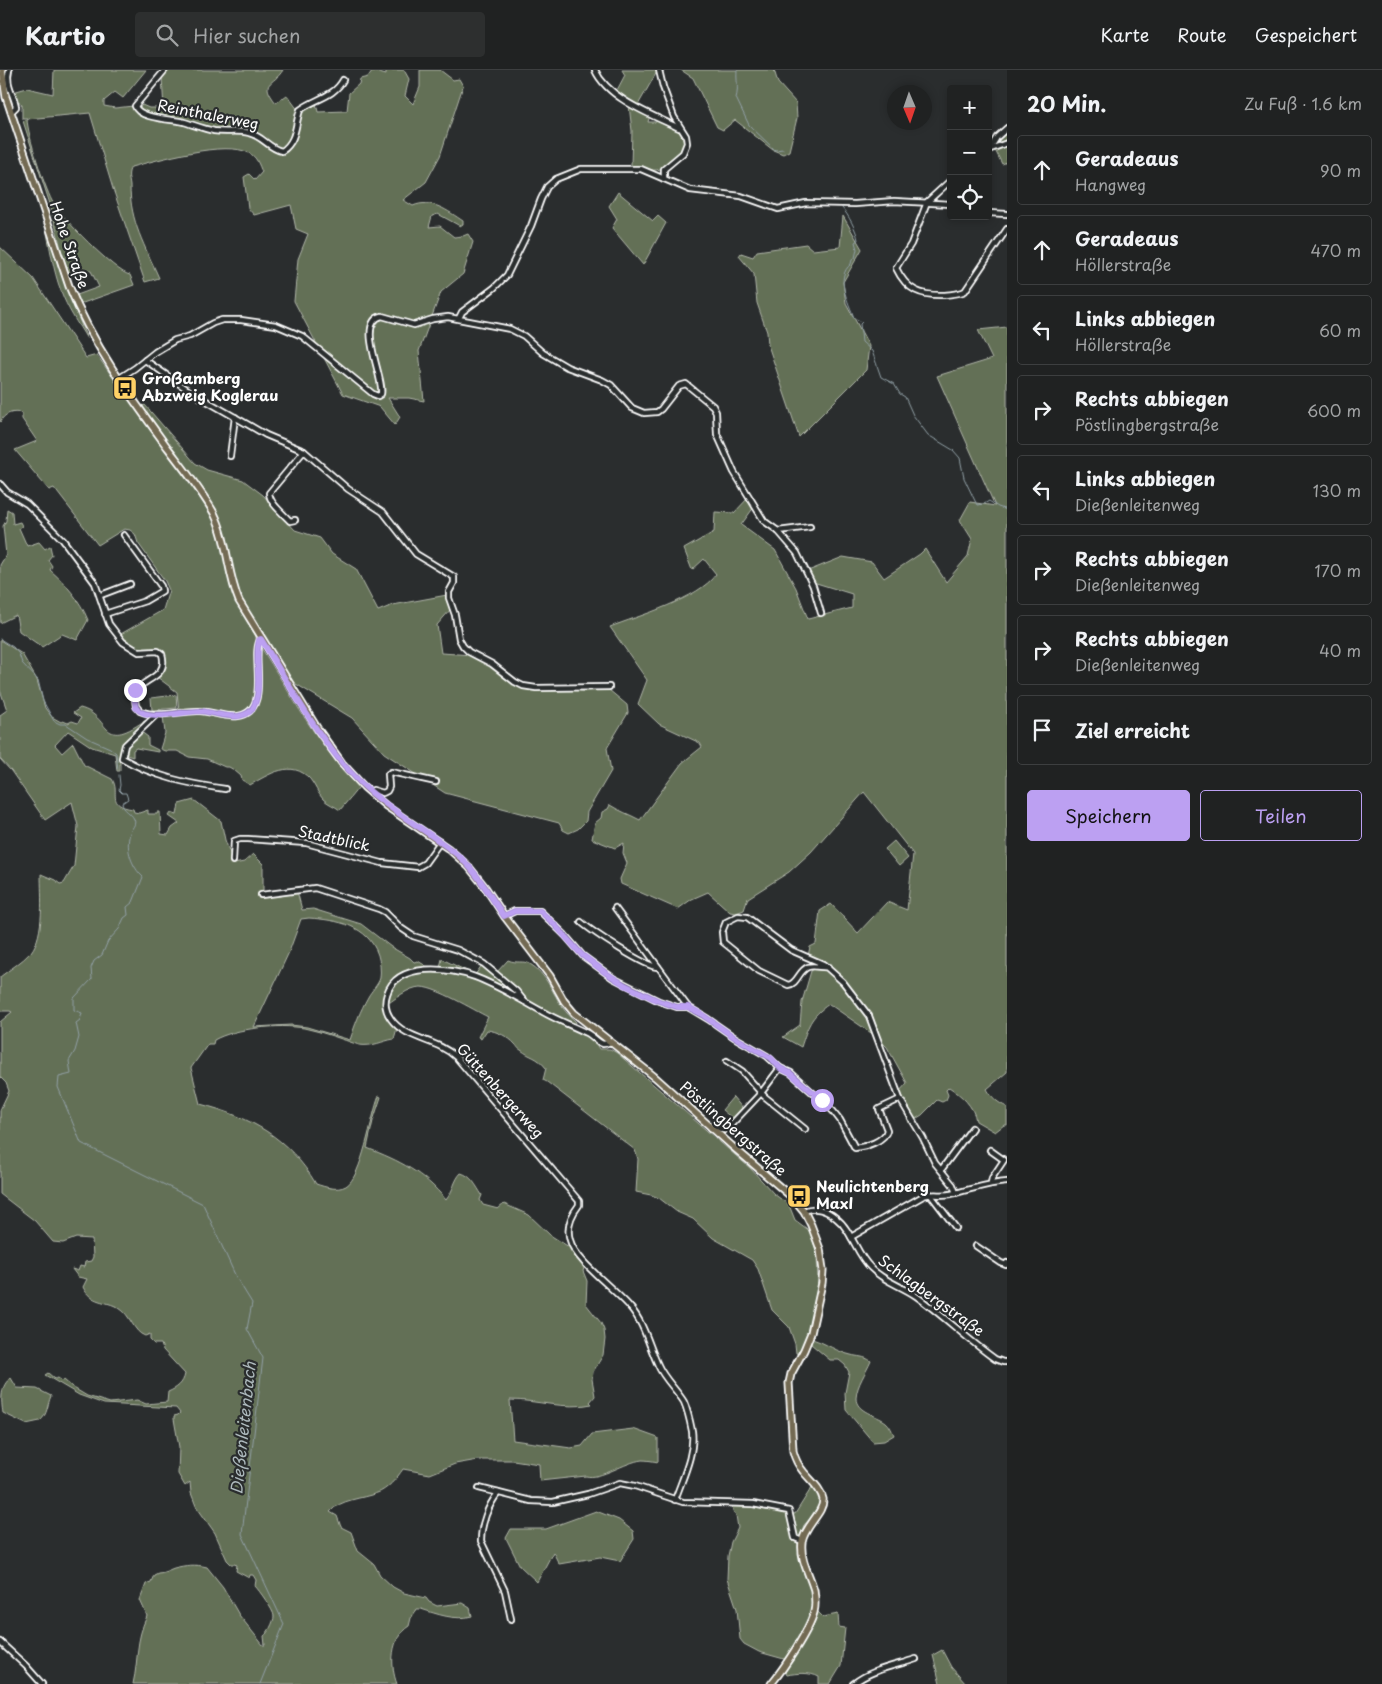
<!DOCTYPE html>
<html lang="de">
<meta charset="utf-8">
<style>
body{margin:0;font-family:"Playpen Sans",sans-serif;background:#2d2f2f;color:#f1f3f6}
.controls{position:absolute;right:15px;top:15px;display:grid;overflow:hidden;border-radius:5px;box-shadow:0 2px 8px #0003}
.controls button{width:45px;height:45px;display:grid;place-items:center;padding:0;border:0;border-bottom:1px solid #3d3f40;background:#202222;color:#f1f3f6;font:25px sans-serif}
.compass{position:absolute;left:887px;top:15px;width:45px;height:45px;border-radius:50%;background:#202222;box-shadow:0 2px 8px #0003;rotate:178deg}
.stop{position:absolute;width:15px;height:15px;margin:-11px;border:4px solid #bca0f2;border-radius:50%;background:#fff}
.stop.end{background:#bca0f2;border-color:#fff;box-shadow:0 1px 5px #0008}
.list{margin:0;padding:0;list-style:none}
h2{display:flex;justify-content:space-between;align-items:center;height:65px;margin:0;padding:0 20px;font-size:21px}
h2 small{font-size:16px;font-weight:400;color:#a2a4a5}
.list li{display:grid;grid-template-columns:32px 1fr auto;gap:15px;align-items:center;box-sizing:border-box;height:70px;margin:0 10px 10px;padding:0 10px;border:1px solid #3d3f40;border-radius:5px}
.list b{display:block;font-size:19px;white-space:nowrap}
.list p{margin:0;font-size:16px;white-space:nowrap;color:#a2a4a5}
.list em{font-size:16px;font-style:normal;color:#a2a4a5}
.actions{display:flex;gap:10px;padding:15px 20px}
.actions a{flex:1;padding:11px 0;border:1px solid #bca0f2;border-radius:5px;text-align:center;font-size:18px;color:#bca0f2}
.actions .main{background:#bca0f2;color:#111}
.icon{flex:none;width:28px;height:28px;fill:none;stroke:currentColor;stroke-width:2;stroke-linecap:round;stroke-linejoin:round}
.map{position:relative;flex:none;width:1007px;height:1614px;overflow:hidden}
header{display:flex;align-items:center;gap:30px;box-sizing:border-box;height:70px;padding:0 25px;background:#202222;border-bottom:1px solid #3d3f40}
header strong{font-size:24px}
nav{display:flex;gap:28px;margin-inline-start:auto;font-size:18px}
.search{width:350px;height:45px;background:#2d2f2f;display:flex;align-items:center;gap:12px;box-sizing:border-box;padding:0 18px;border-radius:5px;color:#a2a4a5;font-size:19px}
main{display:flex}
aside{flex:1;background:#202222}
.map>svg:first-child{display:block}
</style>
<header>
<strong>Kartio</strong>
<div class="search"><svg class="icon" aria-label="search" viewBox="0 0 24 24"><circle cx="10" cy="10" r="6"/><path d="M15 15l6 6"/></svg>Hier suchen</div>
<nav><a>Karte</a><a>Route</a><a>Gespeichert</a></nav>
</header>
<main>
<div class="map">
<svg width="1007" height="1614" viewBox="0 0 1007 1614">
<rect width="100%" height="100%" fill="#2a2d2e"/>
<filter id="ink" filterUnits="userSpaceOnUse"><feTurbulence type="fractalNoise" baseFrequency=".02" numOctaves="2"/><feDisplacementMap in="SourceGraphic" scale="10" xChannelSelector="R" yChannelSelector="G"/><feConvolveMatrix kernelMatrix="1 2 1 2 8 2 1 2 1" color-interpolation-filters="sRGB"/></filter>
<g filter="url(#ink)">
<g fill="#636f56" stroke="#b1b7aa" fill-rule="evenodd">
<path d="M54,0H146L123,28L115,22L104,31V36L115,38L133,36L137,43L141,46L168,49L215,61L214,58L168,47L146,45L138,39L142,35L149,38H164L162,8L166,0H283C273,16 259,11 276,33L287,25L298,40L303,41L316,33L318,42L347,41L349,23L359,14L360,9L368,7L372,1L386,5V0H404L409,9L405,26L413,34L420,17V0H440L453,10L459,9L463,16L440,86L426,112L403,130L413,136C431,128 448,141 463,151V154L460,156L438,144L432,146L429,157L440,156L454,167L463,166L468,164L473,172L463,204L441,222L419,281L424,331L409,328H388L400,347L395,355L380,337L343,324L294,231L298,189L308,164L296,159L291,135L254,145L248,138L244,107L249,104L255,110L262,102C259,95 257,87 249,83C226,70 157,90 131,97C127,104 129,108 130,116C130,152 145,176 159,208L145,212L113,119L90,43L27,49C28,67 44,115 52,131C59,145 116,203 130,205L134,215L80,234L77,225L99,217L91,201L84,199L69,203L62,183L51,137L23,51L27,49V48H22V35L16,30L13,22L27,18L53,24Z"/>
<path d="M622,0H658L638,35L616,22L625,5Z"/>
<path d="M681,0H774L778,13L796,33L797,48L789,81L783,84L773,80L735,50L723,60L717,57L693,8Z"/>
<path d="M629,35L650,45L648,52H656L657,48C671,55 682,56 686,74C679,85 666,102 651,100C644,100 638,97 631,96L632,61Z"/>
<path d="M1007,63V92L1002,94L993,76Z"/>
<path d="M618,122L653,151L658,146L666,153L643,195L612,158L617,149L609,136Z"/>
<path d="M843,146L862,179L843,212L846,233L869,276L866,300L799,367L768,275L767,262L757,233L754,204L739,186L741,183L753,187L757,181L806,174L813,180L840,177Z"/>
<path d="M45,154L61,204L87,269C78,254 67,238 61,221C53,200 50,176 45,154Z"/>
<path d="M0,177L33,208L86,288L97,285L111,305L162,367V364L143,338V335H145L195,393L207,400L243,410L263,425L295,460L320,468L332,484L356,499L378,541L393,535L447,525L451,539L437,555L441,583L473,585L493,596L524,618H563L582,621L609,620L627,635L628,643L607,678L611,701L587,742L586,751L578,759L569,763L563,760L559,753L445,723L384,683L352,648L291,611L245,537L240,523L234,524L239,538L256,566L255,619L253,634L250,640L236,645L179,641L177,622L157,607L162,600L160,582C137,581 136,580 119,565L163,540L169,520L165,511L138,473L135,464L130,460L124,459L98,475L54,418L49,420L15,380L37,371L22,349V343C12,341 5,343 0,352Z"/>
<path d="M1007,257V1002L987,1019C992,1028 998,1033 1007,1037V1055H1004L995,1062L976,1051C974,1036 961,1025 949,1017L946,1020L948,1025L946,1030L942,1032L937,1030L922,1045L909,1053L900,1029L899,1022L907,1013L887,977L877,967L829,934C810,947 808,956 801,977L783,967L800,955L802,932L811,901L814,899L822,900L826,892L808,886L810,877L816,874L820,841L831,834L858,863L887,832L907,840L913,784L864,722L811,782L789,802L748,828L744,840L736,843L730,842L708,822L692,829L678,839L621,814L620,809L627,793L623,783L624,773L615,778L592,769L595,753L601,748L602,742L608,739L610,735C619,741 629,744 640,750L682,693L702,677L700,673L659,654L638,634L647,610L610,557C638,546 699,529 716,504L704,489L692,500L684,479L714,462L715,442L734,443L749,427L754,437L741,455L775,480L796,518L808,549L852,538V524L813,512L808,501L843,487L872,492L884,508L920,484L925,479L946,512L968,486L972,469L960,450L970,432L995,436L937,306L992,289L978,260Z"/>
<path d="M7,439L12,442L13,454L20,452L22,456L19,458L27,476L39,472L45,479L50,476L52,485L48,490L52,496L50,500C66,514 80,530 88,550L77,570L62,564L42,577L19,561L16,545L0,553V495L6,485L3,456L6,451Z"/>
<path d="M0,570L22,584L37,610L45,638L52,647L61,652L63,651L68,653L72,651L78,653L81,648L73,643L80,638C112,646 99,682 144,651H146L140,661L148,667V675L158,680V682L136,678L133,680V687L120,683V701H117L115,684L92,677L68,661L55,675L62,683L73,673L84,695L112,709C121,723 105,735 133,739L134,742L139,743L148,740V744H157L158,742H160L161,764L168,765L172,758L179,753L169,746L171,743L177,745L179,734L194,730L221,751L225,770L234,794L244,792L253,784L263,794V821L266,826L297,821L302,840L313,839L361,854L391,877L410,888L414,892L418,891L426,896L440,897L442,889L475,905L482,895L497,902L508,890C517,894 523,890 530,894C546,903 553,924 563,938C566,943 572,948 576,952L575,956L593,969L599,979H610L617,983L750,1098L774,1124L789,1135L795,1150L810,1161L817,1184L818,1215L808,1264L799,1284L796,1283L795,1274L789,1257L772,1240L758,1199L752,1190L713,1168L693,1149L677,1142L659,1128L651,1125L636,1122L638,1089L635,1080L547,1012L543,1010L546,998C537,986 531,988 521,980C516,977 519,978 515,974C509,967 497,961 487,960L481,969L478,967L488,947C472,939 438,918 421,917C408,917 394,930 383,937L389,949L397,958L394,969C382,971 373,977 359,975C341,969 323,962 304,958C279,954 235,958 214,970L213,974H208L191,998L200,1034C251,1047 289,1068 316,1114C325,1117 337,1121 346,1116C362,1107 371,1046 379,1026L381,1027L373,1051L367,1078C400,1091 423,1102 446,1130C454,1120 454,1110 461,1103C472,1106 476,1116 482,1125L480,1130L483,1135L498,1139L504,1134L529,1145L550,1165L569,1177L585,1195L583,1201L587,1211L586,1234L601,1253L604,1260L605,1269L603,1285L593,1302L592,1309L595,1326L590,1332L592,1334C565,1340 537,1330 510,1330L513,1370L571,1378L582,1376L592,1364L633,1359L658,1368V1392C653,1391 647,1390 642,1390C625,1392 600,1410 586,1406L540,1411L539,1394L513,1390H478L455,1394L430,1404L403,1399C397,1408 387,1420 377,1423C362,1429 340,1429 330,1442L337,1446L341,1457L351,1462L358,1481L374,1494L380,1505L393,1517L404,1523L426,1528L429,1532L437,1536L462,1533L470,1538L472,1546C455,1551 437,1544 421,1539H417L411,1548L409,1556C390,1568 390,1596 397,1614H133C139,1588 135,1572 147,1546L140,1530L146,1514L151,1512L154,1505L158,1503C164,1503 168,1500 174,1498C186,1495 195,1494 207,1497L223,1517L239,1545L263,1575H265L264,1566C268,1563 274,1552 274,1546C274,1541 259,1520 255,1516L256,1510L253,1505H250L249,1508L236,1501L237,1495L234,1494H231L227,1490L215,1463L196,1436L191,1423L190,1412L185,1416L178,1404L179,1377L174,1349V1346L178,1345L180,1343L176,1338L104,1334L79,1325L45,1305L48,1303L55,1309L58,1308L62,1311L64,1310L72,1317L87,1326L110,1333L137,1330L146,1334L167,1332L168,1322C177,1318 183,1314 185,1304L163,1280L161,1274H154L150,1270V1264L145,1266C133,1262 131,1245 119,1238C106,1230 91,1234 83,1217L87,1209L78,1207L72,1199L78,1201L80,1196L84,1197L85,1192L91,1191L93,1187L92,1169L76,1168L63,1173L53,1172L35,1151L0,1124V1040L9,1021L6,1013L0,1007V952L12,942L10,941H0V907C10,899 22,892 31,882C45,864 41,825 41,804L55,810L60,814L64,813L74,796L78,756L72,732L45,750L11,701L0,689V645L7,640L0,620ZM309,848C337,850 368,855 378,885C380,892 381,900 380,908C378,915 371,921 368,927C360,941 355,955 350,970L307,957L291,955L254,957L289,882L301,849Z"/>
<path d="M260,576C291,624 318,677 359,717L340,740C335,736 328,734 323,729C318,724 315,715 310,709C292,689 269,704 250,715L242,710L241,706L234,700L229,697H225L207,689L189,687L177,681H165L160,679L165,663L163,646L195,643L236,648L249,644L255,639L258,628Z"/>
<path d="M176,625L177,638L152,640L151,628Z"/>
<path d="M894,771L908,788L899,796L885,779Z"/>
<path d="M733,1027L743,1039L733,1049L722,1040Z"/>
<path d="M812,1269C826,1273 837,1282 851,1285C858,1287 864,1286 871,1291C866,1303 857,1314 856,1328C856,1342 877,1345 886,1352C890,1355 892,1361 894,1365L884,1371L873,1372L846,1340L845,1323L849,1302L845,1295L839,1290H830L811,1274Z"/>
<path d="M11,1308L17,1318L37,1319L51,1326C47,1335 48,1344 40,1351L26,1354L3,1343C1,1331 0,1315 11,1308Z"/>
<path d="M812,1417L821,1428L818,1440L804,1455L799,1469L811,1517L813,1537L823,1547L838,1544L839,1557L845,1558L841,1596L830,1614H819V1607C810,1602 796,1603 787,1605L784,1600L787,1593L784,1589L759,1582L744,1574L740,1569L737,1539L727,1509L728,1486L731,1472L738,1458L736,1445L733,1441L732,1435L762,1438L795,1444Z"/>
<path d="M596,1441L619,1450L633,1461L634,1469L620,1491L600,1487L559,1494L553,1482L537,1512L520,1496L506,1468L511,1459H546Z"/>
<path d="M942,1580L951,1597L966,1614H940L933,1585Z"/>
</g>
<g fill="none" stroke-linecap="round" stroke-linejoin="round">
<g stroke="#92a1a7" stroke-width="1">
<path d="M737,0C736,10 739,18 736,28L749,55L775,80L783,79"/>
<path d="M842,138C848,144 857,161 858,170L855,172L857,179L855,188L852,190L851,194C834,208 849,232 854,248L862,252L860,254L862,272L872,281L881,307L894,314L900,324L905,327L913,345L928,365L953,380L960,388L964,408L977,435L984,434L989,431L998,437L1007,440"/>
<path d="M0,569L13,577L19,584L22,593L38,610L43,631L54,651L60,654H66L87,668L110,678L116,683L118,699"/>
<path d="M119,705L120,715L119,720L122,723H126L128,729L122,733C123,741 131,742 134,749C137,755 131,758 130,763C125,779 132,797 143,807L133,832L127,837L128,845L124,848L119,859L108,871L102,885L94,891L91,898L92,909L74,928V940L82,943L80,950L76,953L79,967L75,981L69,991L71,1004L59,1007L58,1017L81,1073L203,1134L236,1207L252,1233L247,1259L263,1288L242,1464L284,1554L260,1614"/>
</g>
<defs>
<g id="minor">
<path d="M9,0C5,14 14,24 16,37L11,42"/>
<path d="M165,0L135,36C139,49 171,49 184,52C194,55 204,59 214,61C226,63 238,60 249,63C263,66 269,79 282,81C297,71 295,55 300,40C314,29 334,27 343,10"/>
<path d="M595,0C608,29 652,45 679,58"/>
<path d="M659,0L663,17L674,47L686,66L687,73L683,83L664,99V109"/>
<path d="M988,80L1007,73"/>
<path d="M989,80L997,67L1007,58"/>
<path d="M951,110L927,132L911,174L896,198C907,221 921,226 945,225C952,224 959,224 965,221L1007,159"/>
<path d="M988,143L1007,144"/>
<path d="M459,248L462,242L494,218L507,205L531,156L541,129L547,117L556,109L581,99H641L690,120L741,126L778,139L806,133L855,134L894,131L951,134"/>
<path d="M145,290L191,322L266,365L304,381L348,419L383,442L416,484L454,507V513L449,522V528L455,545L459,569L463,576L469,582L492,594L515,612L523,616L536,618L609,617"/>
<path d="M118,309L135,298L155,282L175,270L190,266L213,253L222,250H241L276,255L302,266L373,324L378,326L381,324C385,309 355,252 382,246L414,255L433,249L448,247L510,259L524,266L543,283L567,297L602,310L611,315L632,338L644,343L657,342L661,339L679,316L686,314L713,336L716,342L717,364L734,402L764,451L778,461L797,483L813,516L821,543"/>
<path d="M230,386L235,347"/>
<path d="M0,414L7,422L27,434L63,470L95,513L109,554L123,572L139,582L158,581L162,584C169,608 143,608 134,623L136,636L140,641C160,649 180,640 200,641C213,642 226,648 238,646C273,642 249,581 261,569"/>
<path d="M295,450L290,451C283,443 270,434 269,423L304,381"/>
<path d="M778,461L810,457"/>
<path d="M101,525L130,514"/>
<path d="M105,544L145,531L162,521L161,516L124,465"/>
<path d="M156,645L125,675L122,688C154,707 189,714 225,719"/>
<path d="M370,722L373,720L383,723L387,721L389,717L388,704L391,702L436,712"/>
<path d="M233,791L234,771L240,769H248L306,773L382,793L418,797L425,793L440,772"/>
<path d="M261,825L315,818L379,839L385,842L401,858L413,866L458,880L484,894L516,921L524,931"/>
<path d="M615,838L688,937"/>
<path d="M504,846L515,841H540L565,865L583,886L613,908L659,931L677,937H688L708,949L734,967L767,986L780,998L791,1003L833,1041L840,1050L855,1078C865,1077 885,1071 887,1060L879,1039L900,1029"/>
<path d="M581,852C593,862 645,897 658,897"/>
<path d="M828,897C822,898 814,895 808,897C798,901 798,914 788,915L759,901L723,872L722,862L726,852L738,846L747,847L791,880L823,894L843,912L869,946L900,1029L923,1068L935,1093L953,1115L956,1123"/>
<path d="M610,972C607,973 607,974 603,974C598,973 593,966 587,963C573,956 557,950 543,942C521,930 499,916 475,907C451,898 397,891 387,924C384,933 386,942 391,949C406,970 437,969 456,987L579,1131V1135C572,1144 566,1157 570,1170C575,1191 615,1219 630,1237C644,1253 649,1276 658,1295C664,1309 676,1319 684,1332C688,1341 690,1351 692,1361C695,1384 682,1409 675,1430"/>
<path d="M727,991L742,1001L764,1026L805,1059"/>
<path d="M711,1058L714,1056L723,1060L727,1059L761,1023L780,998"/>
<path d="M990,1080L1004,1090L992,1108L991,1113"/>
<path d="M941,1100L972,1058"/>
<path d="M930,1124L956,1158"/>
<path d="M804,1141C815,1136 827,1140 836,1148C852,1160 856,1184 871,1198C883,1211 902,1216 916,1226C944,1246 968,1270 995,1289L1003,1292H1007"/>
<path d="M851,1167L923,1126C932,1123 942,1126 951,1124C970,1120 988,1113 1007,1112"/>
<path d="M976,1176L1001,1193L1006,1195L1007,1193"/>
<path d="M479,1418L531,1431L553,1432L588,1424L620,1413L635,1416L683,1432L753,1434L789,1441L795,1468L802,1471"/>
<path d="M498,1423C488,1436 481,1454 481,1471L505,1521L511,1549"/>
<path d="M0,1572L26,1596L42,1614"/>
<path d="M853,1614C872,1599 895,1596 916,1589"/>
</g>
<path id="major" d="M2,0L6,27L69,216C93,276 130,326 168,378C184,399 201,420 214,443C228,471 227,503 239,531L319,661L342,693L364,717L386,736L449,779L469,797L485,817L505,847L550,906L564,931L574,943L655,1007L732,1076L794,1129L804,1141L811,1155L820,1179L823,1200L822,1213L811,1263L804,1280L791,1304L789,1313L793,1381C795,1389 798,1395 803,1401C810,1410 821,1418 823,1429C824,1443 805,1455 802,1472C800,1490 809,1503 814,1520C815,1527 816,1535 814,1542C809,1561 784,1598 771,1614"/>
</defs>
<use href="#minor" stroke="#fff" stroke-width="8"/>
<use href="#major" stroke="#fff" stroke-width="9"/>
<use href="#minor" stroke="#2a2d2e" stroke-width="4.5"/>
<use href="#major" stroke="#736b52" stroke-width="5.5"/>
</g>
</g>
<g fill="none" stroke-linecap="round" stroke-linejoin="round" filter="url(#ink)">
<path stroke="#bca0f2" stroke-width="6" d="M135,620L134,627L136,638C149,652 183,641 200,641C213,642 226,648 239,646C244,645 249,644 252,639C264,623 254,588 259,570L261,569C292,619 320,674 363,715C393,744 430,761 461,788C479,805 490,826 504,846L515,841H540L554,854L582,885L606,903L625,915L659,931L677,937H688L701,944L734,967L771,988L780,998L790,1003L822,1030"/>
</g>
<defs>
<symbol id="bus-square" viewBox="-11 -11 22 22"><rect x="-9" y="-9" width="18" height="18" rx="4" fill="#ffd166" stroke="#2a2d2e"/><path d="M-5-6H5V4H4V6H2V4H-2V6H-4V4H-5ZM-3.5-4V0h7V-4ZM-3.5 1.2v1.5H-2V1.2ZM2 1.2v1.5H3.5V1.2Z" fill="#111"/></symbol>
</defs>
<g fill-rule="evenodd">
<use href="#bus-square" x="111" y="304" width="28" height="28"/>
<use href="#bus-square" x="785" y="1112" width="28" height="28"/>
</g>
<g text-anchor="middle" stroke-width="4.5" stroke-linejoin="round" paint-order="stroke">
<g font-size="15" fill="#fff" stroke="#2a2d2e">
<text transform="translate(208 45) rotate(11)" y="5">Reinthalerweg</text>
<text transform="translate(69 175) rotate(71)" y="5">Hohe Straße</text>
<text transform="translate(334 769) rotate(12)" y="5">Stadtblick</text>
<text transform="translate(500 1021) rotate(48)" y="5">Güttenbergerweg</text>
<text transform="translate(733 1059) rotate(41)" y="5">Pöstlingbergstraße</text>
<text transform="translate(931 1226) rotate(36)" y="5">Schlagbergstraße</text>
</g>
<g font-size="15" font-weight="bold" fill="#fff" stroke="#2a2d2e" text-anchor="start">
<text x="142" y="314">Großamberg<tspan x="142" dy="17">Abzweig Koglerau</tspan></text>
<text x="816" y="1122">Neulichtenberg<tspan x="816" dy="17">Maxl</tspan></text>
</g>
<g font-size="16" font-style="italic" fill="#adb9bd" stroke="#2a2d2e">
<text transform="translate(243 1358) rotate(-84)" y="6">Dießenleitenbach</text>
</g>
</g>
</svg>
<div class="controls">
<button>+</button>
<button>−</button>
<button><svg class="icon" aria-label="locate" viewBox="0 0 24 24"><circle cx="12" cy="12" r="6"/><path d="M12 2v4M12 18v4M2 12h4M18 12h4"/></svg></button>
</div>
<svg class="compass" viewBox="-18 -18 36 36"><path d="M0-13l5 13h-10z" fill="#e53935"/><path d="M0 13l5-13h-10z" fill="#a2a4a5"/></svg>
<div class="stop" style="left:822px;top:1030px"></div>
<div class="stop end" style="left:135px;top:620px"></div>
</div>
<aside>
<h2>20 Min.<small>Zu Fuß · 1.6 km</small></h2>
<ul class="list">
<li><svg class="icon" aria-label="ahead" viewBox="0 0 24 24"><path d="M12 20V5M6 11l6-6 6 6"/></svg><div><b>Geradeaus</b><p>Hangweg</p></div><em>90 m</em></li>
<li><svg class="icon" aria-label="ahead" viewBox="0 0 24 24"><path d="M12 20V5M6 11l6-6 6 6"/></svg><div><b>Geradeaus</b><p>Höllerstraße</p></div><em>470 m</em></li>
<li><svg class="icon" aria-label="left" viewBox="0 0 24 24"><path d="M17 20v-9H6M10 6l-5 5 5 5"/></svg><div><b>Links abbiegen</b><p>Höllerstraße</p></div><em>60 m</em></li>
<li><svg class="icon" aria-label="right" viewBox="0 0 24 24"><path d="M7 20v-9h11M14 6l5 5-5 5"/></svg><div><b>Rechts abbiegen</b><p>Pöstlingbergstraße</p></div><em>600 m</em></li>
<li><svg class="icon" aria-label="left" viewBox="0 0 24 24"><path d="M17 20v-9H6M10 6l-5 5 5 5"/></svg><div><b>Links abbiegen</b><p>Dießenleitenweg</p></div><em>130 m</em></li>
<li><svg class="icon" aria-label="right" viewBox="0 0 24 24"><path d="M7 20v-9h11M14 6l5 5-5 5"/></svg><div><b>Rechts abbiegen</b><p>Dießenleitenweg</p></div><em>170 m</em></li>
<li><svg class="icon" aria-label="right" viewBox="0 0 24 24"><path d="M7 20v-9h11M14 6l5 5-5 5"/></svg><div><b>Rechts abbiegen</b><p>Dießenleitenweg</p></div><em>40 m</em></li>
<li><svg class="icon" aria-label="arrive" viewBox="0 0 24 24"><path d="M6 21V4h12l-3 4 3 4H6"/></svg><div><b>Ziel erreicht</b></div></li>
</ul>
<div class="actions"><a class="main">Speichern</a><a>Teilen</a></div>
</aside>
</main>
